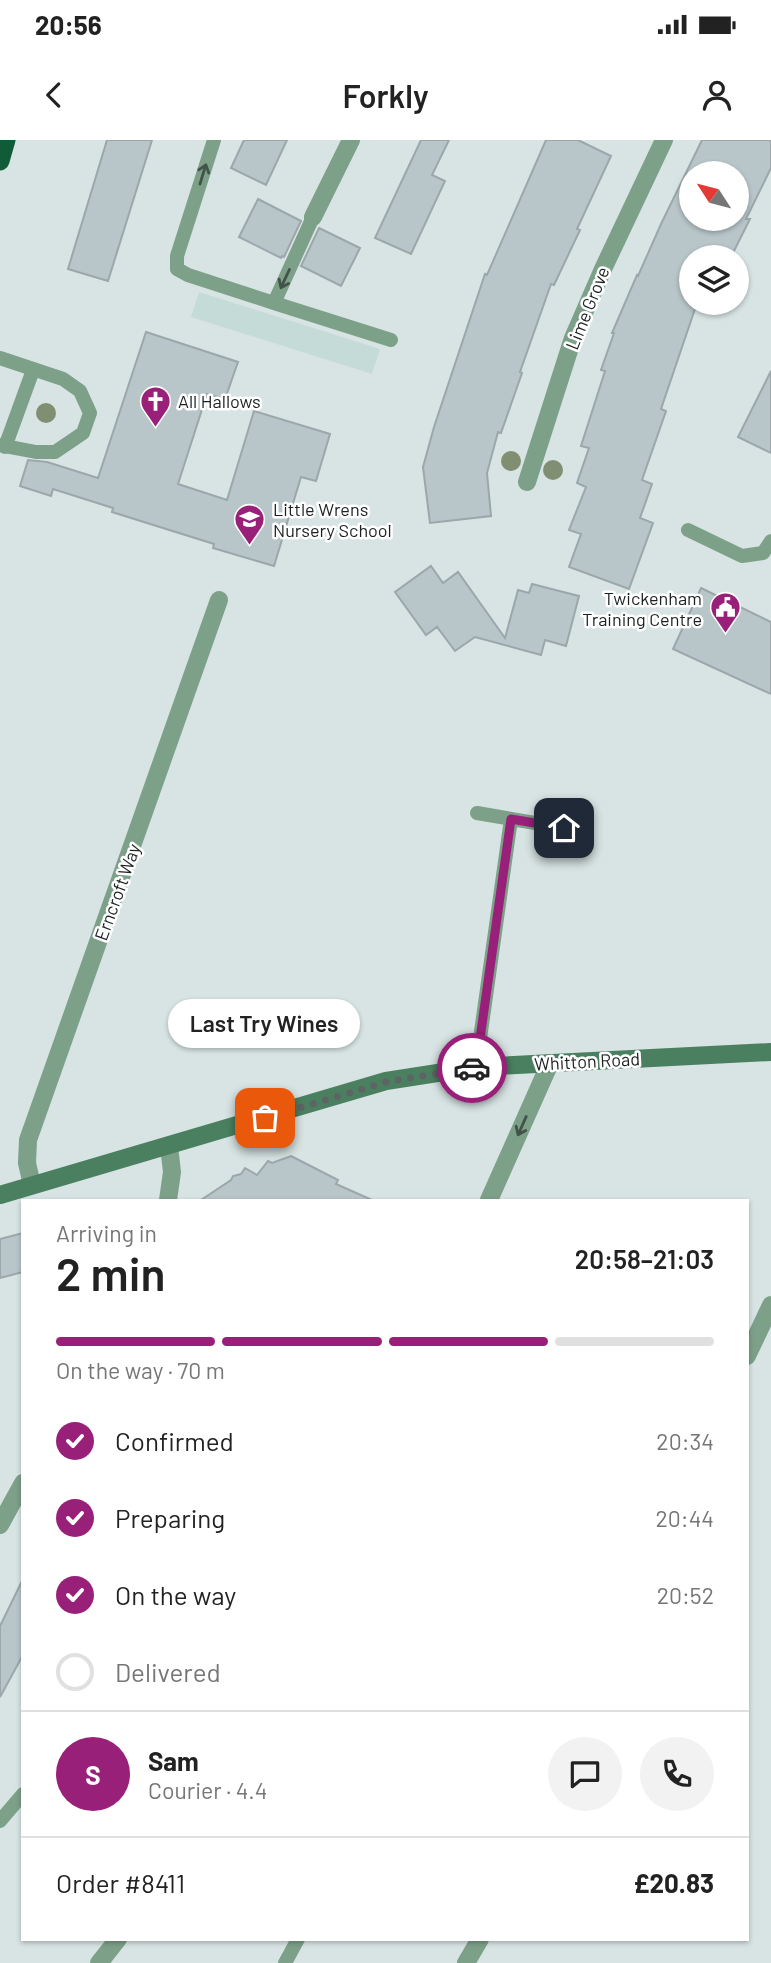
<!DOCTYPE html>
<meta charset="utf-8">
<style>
:root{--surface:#fff;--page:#f2f2f2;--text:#222;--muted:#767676;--line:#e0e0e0;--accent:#992079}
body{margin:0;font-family:Barlow,sans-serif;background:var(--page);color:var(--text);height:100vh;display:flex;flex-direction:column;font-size:26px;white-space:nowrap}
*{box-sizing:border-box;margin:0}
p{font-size:23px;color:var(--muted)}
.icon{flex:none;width:38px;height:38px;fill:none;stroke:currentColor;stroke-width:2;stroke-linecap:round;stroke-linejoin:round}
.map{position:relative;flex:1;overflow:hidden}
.sheet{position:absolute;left:21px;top:1059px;width:728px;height:742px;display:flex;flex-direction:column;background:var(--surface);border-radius:0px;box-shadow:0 2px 5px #0004}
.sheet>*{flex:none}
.needle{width:46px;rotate:306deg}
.tools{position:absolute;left:679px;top:21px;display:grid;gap:14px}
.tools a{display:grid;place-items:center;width:70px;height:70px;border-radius:50%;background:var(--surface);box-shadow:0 2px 5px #0004;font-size:35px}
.pin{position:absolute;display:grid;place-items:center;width:60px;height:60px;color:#fff;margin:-30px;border-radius:14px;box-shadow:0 4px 10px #0006}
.courier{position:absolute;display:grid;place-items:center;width:70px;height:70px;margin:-35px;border:5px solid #992079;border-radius:50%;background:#fff;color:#222;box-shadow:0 2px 9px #0007}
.bubble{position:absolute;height:49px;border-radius:24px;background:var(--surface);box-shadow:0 2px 5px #0004;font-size:23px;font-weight:600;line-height:49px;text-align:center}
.overview em{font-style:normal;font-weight:600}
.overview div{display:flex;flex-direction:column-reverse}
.overview{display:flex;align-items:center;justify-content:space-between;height:119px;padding:0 35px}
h1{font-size:46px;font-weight:600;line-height:52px}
.bar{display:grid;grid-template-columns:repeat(4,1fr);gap:10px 7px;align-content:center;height:84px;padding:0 35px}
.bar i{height:9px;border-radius:5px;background:var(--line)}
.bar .selected{background:var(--accent)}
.bar p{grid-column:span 4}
.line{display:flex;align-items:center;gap:18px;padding:0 35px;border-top:2px solid var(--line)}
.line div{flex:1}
.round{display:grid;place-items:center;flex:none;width:74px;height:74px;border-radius:37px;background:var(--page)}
ol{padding:0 35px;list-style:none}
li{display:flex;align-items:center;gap:21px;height:77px}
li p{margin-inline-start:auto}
li .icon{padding:7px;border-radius:50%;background:var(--accent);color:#fff;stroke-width:4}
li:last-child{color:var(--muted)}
li i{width:38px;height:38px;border:4px solid var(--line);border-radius:50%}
.status{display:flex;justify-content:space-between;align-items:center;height:49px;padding:0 35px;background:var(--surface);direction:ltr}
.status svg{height:19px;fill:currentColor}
header{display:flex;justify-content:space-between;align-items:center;height:91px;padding:0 35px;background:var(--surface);font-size:32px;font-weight:600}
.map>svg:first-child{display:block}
.built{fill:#c5dbd8}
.building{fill:#b8c5c9;stroke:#9ba7ab;stroke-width:2;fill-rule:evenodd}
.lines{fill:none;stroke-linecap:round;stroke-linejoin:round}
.service{stroke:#7da089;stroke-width:14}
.minor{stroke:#7da089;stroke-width:18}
.secondary{stroke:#4a8060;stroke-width:18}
.trunk{stroke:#115c38;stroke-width:19}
.tree{fill:#808f71}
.oneway{stroke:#42534a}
.done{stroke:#5d6564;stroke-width:7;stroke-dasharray:0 12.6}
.route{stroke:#992079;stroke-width:9}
.labels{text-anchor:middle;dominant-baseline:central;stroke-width:5;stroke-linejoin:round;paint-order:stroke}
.street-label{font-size:18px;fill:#1b2020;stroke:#fff}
.poi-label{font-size:18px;fill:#1b2020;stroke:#fff;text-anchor:start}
</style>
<div class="status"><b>20:56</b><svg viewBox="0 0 49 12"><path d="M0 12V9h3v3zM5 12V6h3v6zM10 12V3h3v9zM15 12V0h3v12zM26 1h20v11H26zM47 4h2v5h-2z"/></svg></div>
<header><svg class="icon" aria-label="back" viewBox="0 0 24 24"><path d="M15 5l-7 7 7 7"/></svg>Forkly<svg class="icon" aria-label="person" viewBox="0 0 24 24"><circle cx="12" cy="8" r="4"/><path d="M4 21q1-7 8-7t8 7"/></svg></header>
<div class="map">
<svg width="771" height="1823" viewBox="0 0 771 1823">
<rect width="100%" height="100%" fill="#d7e4e3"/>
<path class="built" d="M199,152l181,57 -8,25 -181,-57z"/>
<path class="building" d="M107,0h45l-44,141 -40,-12z
M244,0h43l-21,45 -35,-17z
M421,0h28l-17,35 13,6 -34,73 -36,-16z
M546,0h32l33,16 -34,73 3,1 -26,55 -3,-1 -31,88 2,1 -21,60 -3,-1 -11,41 4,43 -61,7 -7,-56 11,-40 51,-153 2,1z
M702,0h69v28l-25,51h4l-19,38h-40v46h6l-36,106 5,2 -24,69 10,4 -12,34 13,5 -24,66 -60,-22 12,-33 -12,-4 17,-43 -9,-4 12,-35 -8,-2 24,-75 -4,-1 13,-37h-2l25,-58 1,1 23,-52zM691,33h46v46h-46z
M258,59l43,22 -17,36 -2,-1 -1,2 -42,-21z
M319,88l41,20 -19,38 -40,-20z
M146,192l92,30 -13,37 -18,-5 -29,90 49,16 27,-89 76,23 -14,47 -15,-4 -27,89 -61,-18 1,-4 -102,-32 1,-4 -60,-19 -2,7 -31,-10 8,-26 19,2 51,16z
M771,231v82l-33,-16z
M431,426l12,17 15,-11 47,66 13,-48 11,3 3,-9 47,12 -13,50 -21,-6 -4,15 -66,-18 -20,14 -18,-24 -11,8 -31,-43z
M701,448l70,34v72l-98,-45z
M291,1016l47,24 -2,4 36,16h-171l30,-20 2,-4 8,-2 4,-6 12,7 11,-14 4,2z
M23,1093v39l-23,6v-39z
M23,1439v76l-23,42v-71z"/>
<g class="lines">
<path class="service" d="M214,0l-37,116v13l11,6 86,28 39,-86
M274,163l117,37
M0,218l63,21 17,12 10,22 -7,20 -28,19h-19l-36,-7
M5,307l28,-77
M688,390l54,26 21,-3 8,-12
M477,673l87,15
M476,927l35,-248
M0,1681l23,-27
M285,1823l13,-24"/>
<path class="minor" d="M313,77l38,-77
M527,342l46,-144 30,-69 61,-129
M32,1045l-5,-22 1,-23 191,-540
M168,1060l4,-28 -3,-26
M489,1060l61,-137
M747,1216l24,-51
M0,1385l23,-42
M99,1823l19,-24
M466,1823l14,-24"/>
<path class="secondary" d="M0,1055l386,-114 90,-14 295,-15"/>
<path class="trunk" d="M0,21l6,-21"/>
</g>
<g class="tree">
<circle cx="46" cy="273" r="10"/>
<circle cx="511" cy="321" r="10"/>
<circle cx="553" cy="330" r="10"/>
</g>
<defs><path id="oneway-shaft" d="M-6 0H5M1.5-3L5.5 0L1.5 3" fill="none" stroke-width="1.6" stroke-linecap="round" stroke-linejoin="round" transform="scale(1.75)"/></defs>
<g class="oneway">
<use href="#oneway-shaft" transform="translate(203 34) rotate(-73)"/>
<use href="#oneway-shaft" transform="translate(285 139) rotate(115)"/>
<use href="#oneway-shaft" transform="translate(522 986) rotate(114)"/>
</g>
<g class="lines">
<path class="done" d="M265,978l121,-36 86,-14"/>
<path class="route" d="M472,928l4,-1 35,-248 53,9"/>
</g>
<defs>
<symbol id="church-pin" viewBox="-11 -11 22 30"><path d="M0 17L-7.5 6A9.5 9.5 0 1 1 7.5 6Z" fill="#992079" stroke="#fff"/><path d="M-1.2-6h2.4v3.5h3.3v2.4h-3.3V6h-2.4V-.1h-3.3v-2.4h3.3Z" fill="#fff"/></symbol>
<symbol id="school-pin" viewBox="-11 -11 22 30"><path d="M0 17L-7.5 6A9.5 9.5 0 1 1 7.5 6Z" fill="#992079" stroke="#fff"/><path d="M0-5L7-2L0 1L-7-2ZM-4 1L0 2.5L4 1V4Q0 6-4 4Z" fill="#fff"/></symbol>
<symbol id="civic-pin" viewBox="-11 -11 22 30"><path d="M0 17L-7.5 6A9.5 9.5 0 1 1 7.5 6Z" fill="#992079" stroke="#fff"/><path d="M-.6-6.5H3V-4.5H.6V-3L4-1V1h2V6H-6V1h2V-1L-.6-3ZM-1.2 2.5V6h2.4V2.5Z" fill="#fff"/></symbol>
</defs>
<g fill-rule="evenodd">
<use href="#church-pin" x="138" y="244" width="35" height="47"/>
<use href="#school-pin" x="232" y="362" width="35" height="47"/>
<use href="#civic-pin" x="708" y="450" width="35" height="47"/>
</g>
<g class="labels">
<g class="street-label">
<text transform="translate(587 168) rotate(-68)">Lime Grove</text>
<text transform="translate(117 752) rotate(-70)">Erncroft Way</text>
<text transform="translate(587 921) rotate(-3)">Whitton Road</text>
</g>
<g class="poi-label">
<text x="178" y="261">All Hallows</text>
<text x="273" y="369">Little Wrens<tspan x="273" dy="21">Nursery School</tspan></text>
<text x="702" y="458" text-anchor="end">Twickenham<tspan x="702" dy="21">Training Centre</tspan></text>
</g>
</g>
</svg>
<div class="tools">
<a><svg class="needle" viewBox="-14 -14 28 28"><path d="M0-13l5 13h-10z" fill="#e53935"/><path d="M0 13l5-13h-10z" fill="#767676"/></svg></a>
<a><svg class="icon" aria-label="layers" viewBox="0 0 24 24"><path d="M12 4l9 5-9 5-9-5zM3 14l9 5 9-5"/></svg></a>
</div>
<div class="pin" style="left:265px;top:978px;background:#ea580c"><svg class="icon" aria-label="bag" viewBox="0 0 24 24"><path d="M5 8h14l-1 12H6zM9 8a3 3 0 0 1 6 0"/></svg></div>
<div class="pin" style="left:564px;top:688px;background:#1f2937"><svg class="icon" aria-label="home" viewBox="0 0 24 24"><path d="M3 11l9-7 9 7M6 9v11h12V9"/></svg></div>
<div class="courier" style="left:472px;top:928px"><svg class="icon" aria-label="car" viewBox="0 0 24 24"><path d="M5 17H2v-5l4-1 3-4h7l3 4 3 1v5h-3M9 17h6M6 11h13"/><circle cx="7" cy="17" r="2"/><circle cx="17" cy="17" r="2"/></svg></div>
<div class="bubble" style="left:168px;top:859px;width:192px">Last Try Wines</div>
<section class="sheet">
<div class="overview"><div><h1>2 min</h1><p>Arriving in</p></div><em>20:58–21:03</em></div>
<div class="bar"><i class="selected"></i><i class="selected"></i><i class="selected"></i><i></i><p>On the way · 70 m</p></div>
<ol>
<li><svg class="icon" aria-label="check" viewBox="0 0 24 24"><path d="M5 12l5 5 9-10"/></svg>Confirmed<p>20:34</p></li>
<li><svg class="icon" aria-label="check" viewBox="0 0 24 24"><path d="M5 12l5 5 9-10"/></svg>Preparing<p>20:44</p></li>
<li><svg class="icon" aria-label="check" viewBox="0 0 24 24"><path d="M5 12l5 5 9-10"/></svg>On the way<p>20:52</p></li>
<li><i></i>Delivered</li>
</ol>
<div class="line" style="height:126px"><b class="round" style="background:var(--accent);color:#fff">S</b><div><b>Sam</b><p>Courier · 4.4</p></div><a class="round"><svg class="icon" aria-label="chat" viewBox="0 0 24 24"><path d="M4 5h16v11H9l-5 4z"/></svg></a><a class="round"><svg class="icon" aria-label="phone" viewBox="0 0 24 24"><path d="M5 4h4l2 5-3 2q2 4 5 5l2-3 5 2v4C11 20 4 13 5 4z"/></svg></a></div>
<div class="line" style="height:91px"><div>Order #8411</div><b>£20.83</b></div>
</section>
</div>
